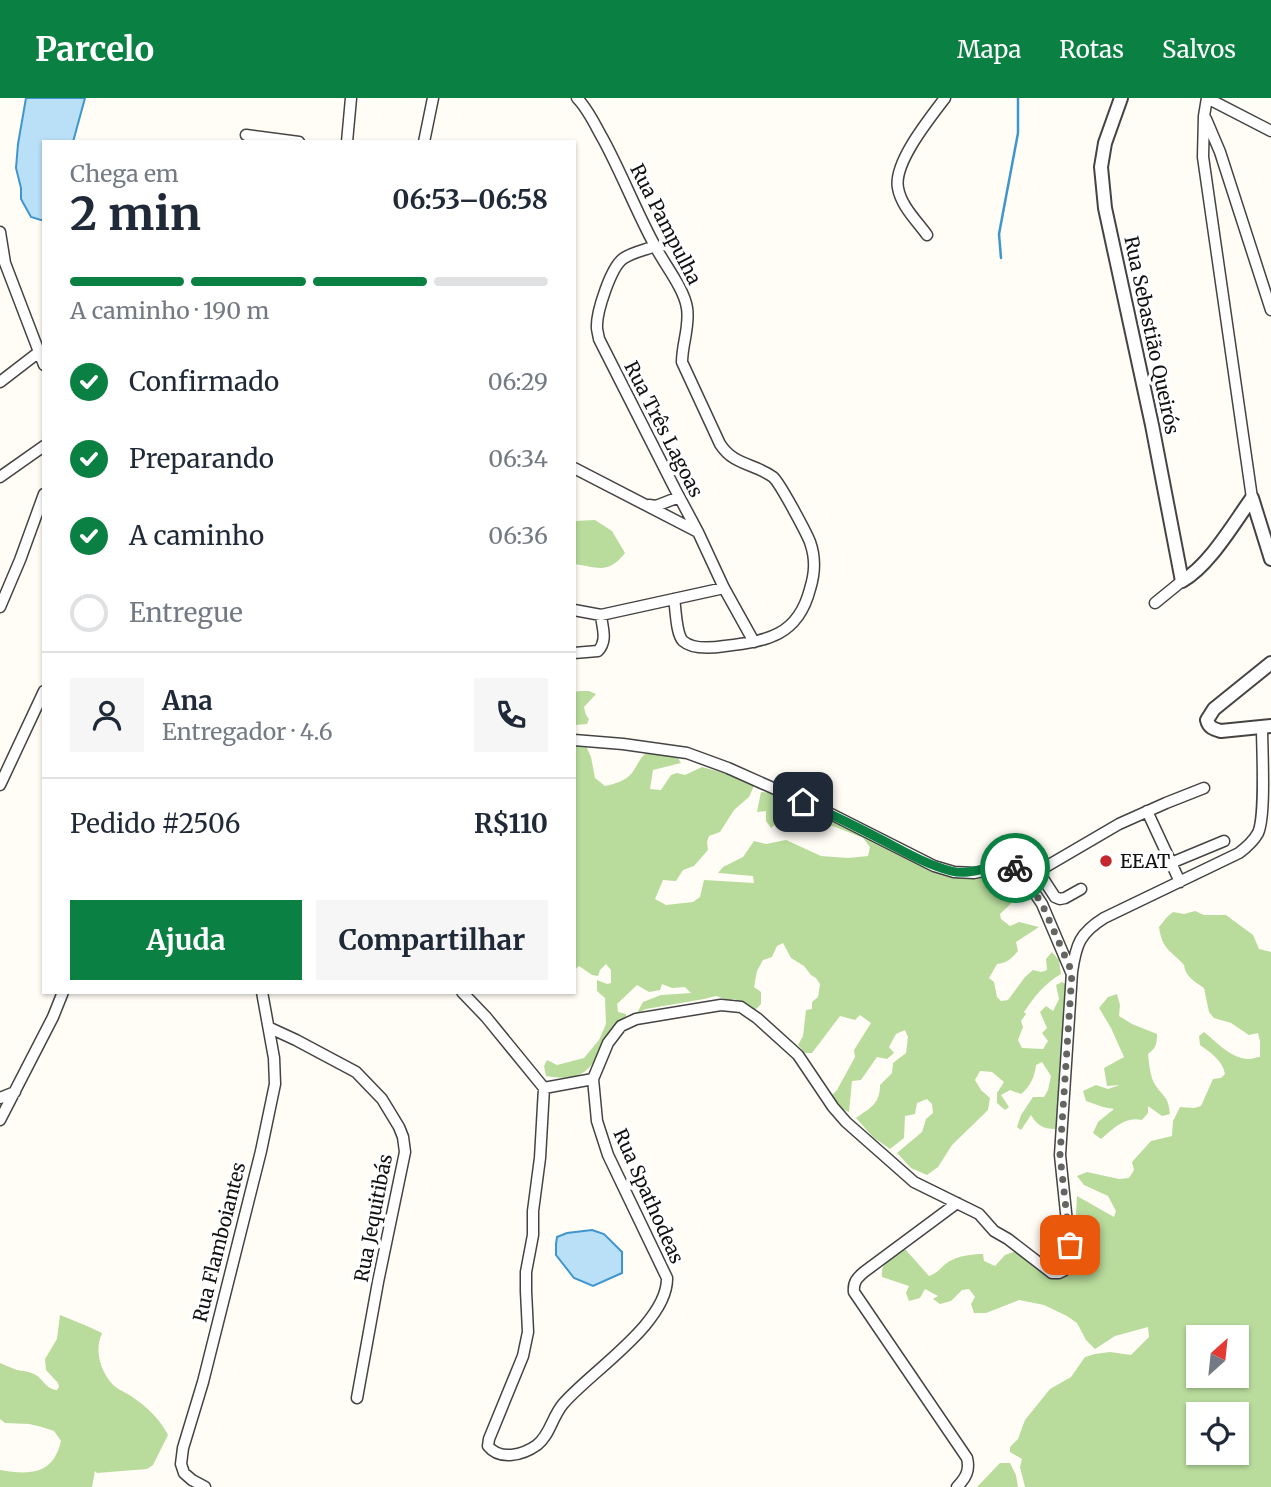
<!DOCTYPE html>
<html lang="pt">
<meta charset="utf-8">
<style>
:root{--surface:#fff;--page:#f6f6f7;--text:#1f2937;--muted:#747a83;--line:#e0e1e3;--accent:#0b8043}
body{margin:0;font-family:Merriweather,serif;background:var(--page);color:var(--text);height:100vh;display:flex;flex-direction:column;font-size:26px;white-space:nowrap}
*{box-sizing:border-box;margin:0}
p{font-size:23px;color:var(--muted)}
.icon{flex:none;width:38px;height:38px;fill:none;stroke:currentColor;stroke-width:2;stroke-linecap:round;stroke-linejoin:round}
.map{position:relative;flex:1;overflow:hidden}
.details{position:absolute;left:42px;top:42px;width:534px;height:854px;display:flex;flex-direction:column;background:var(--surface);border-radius:0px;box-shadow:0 2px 5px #0004}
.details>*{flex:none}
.needle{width:46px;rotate:27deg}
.fabs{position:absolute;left:1186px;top:1227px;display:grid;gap:14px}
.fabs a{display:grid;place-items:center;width:63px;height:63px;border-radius:0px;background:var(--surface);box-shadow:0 2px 5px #0004;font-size:35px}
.pin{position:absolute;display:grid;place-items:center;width:60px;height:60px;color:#fff;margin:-30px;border-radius:14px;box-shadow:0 4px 10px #0006}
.courier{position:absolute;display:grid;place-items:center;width:70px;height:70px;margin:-35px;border:5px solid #0b8043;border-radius:50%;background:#fff;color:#222;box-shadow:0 2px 9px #0007}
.head em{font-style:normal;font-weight:700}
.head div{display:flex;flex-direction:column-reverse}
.head{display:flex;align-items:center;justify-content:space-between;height:119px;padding:0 28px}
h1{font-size:46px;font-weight:700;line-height:52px}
.bar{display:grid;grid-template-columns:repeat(4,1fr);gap:10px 7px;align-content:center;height:84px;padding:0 28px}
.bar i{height:9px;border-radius:5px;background:var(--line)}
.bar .active{background:var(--accent)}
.bar p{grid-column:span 4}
.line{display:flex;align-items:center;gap:18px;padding:0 28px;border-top:2px solid var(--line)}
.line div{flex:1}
.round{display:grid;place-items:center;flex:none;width:74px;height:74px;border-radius:0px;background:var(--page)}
ol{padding:0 28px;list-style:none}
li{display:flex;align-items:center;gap:21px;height:77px}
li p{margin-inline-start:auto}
li .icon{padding:7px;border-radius:50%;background:var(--accent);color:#fff;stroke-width:4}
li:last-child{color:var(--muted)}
li i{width:38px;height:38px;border:4px solid var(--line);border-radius:50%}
.primary-button{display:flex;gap:14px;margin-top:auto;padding:14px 28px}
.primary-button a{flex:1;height:80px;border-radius:0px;background:var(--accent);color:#fff;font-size:28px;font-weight:700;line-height:80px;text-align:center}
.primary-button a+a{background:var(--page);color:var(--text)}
header{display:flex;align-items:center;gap:42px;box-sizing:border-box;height:98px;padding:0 35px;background:var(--accent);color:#fff}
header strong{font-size:33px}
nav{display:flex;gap:38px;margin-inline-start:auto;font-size:24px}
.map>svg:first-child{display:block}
.forest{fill:#b9dc9c;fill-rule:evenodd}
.water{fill:#b9e0f7;stroke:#3f96cf;stroke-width:2}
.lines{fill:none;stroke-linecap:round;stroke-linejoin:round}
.stream{stroke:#3f96cf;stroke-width:2.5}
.minor-casing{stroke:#444;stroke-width:13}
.tertiary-casing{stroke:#444;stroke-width:16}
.minor{stroke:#fff;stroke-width:10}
.tertiary{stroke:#fff;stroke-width:12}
.done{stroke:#646461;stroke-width:7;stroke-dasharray:0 12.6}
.route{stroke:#0b8043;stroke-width:9}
.poi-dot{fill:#c4262e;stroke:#fff;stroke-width:2.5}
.labels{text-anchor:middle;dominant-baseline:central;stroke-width:7;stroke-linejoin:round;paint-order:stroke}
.street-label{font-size:19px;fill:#111;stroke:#fff}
.poi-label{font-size:19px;fill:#111;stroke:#fff;text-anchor:start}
</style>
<header>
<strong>Parcelo</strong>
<nav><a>Mapa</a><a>Rotas</a><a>Salvos</a></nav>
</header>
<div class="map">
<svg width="1271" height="1389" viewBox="0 0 1271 1389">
<rect width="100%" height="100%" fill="#fffdf5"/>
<path class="forest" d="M595,422l17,11 13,22c-17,22 -28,14 -51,11v-43z
M580,593h9l7,3 -12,13 2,8 3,4 -2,5 -13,1v-33z
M574,648h12l5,11 4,21 10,8c10,-2 20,-5 27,-13 5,-7 7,-14 14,-20l32,5 3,5 -28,7 -3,19 11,1 10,-15 6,-2 8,2 17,-8 25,7 27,12 -5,11 -15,13 -14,22 -11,4 -2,6 1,8 -14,16 -11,4 -7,11 -13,-1 -8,19 11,6 27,-3 7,-5 4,-17 50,3 -1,-7 -35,-3 5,-6 20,-10 11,-16 12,3 20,-4 35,16 27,2 20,-2 2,-9 -7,-9 -30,-12 -18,3 -38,-6 -6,5 -5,-7v-10l-9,1 4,-20 12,1 171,81 67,-3 14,12 1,6 -26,25 1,5 9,7 9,-4 20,5 -23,15 2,9c-7,8 -11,12 -21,13l-8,14 5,4 3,15 4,4 7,-1 17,-23 8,-7 8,2 6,-2 -1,-11 6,-7 7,8 2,14c-17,10 -26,22 -37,38l2,2 -5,7 2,6 -5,13 4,8 21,1 5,-8 -6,-8 5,-5 -7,-16 6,-6 7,5 6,-12 -3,-14 6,-3 5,3 -6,93 -3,4v38l-3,9c-12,0 -18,-4 -24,-14l-10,15 -4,-3 4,-12 12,-18h11l4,-7 3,-14 -9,-14 -6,3c-1,11 -6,22 -15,29l-11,-4 -9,5 8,12 -4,3 -8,-7v-10l7,-11 -12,-10 -12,-1 -5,9 6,10 9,8 -2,12 -36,35 -14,22 -11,8 -16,-7 -14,-15 25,-21 4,-13 7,-6 -1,-9 -5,-5 -10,4 -2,11 -10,2 -1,22 -14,11 -17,-12 -17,-19c14,-10 24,-14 24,-33l12,-12 1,-10 13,-10 2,-16 -3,-7 -9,4 -7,13 5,6 -7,6 -10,-2 -16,23 -9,1 -3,31 -9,-4 -8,-13 5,-5 18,-33 -1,-7 17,-27 -11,-8 -5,5 -15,-4 -28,37h-7l-7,-8 5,-9 3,-26 6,-1v-7l6,-5 2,-13 -4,-6 -5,-3 -7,-9 -13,-8 -8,-15 -6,3 -5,11 -9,3 -6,11 -3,16 7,5v12l-6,6 -20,-11 -7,1 -12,-4 -12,3 -58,10 -9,4 6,-11 18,-7 30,-2 -6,-6 -13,1 -10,-4 -2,6 -11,2 -12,-7 -20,19 1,8 8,2v3c-9,5 -12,11 -17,20 -18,31 -23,46 -63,39l-2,-10 3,-6 10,5 27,-7 15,-18 7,-16 -1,-26 -8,-7v-11l10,4 4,-1v-13l-5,-6 -6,6 -2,6 -6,-1 -13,-9 -5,4z
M1195,813l9,4h22l27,20 6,14 12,3v535h-246l-5,-20 2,-8 -12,-7v-5l8,-8 7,-19 25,-31 21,-12 14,-20 10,-3 15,-2 21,3 18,-18 -1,-10 -33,9 -20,13 -9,-9 -9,-17 -10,-7 -23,-11 -25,-5 -33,13h-12l-3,-9 4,-7 -6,-8 -7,1 -11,11 -11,3 -7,-5 5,-3 -13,-7 -5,9 -11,3 -3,-8 3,-7 -27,-9c-2,-15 10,-23 23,-28l24,27c9,-3 12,-9 19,-14 9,-6 25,-8 35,-8l1,7 11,5 10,-11 11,-4 36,26h10l16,-26 -3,-17 2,-38 37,21 2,-6 -8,-15 -24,-11 -7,-9 10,-4 32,7 10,-1 5,-8 -2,-8 19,-21 21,-5 1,-15 7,-14 14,1 7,-2 12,-27 8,-1 4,-4c-2,-13 -15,-22 -25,-29l-1,-9 5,-4c13,10 27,27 45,27 4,0 7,-2 11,-2v-16l-2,-8 -9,2 -18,-12 -17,-5 -5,-6 -5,-24c-9,-6 -19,-12 -20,-23 -13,-15 -22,-15 -25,-38l8,-10 6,-5 11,2zM1199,1239h38v39h-38zM1199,1316h38v38h-38z
M1117,896l3,11 -1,11 13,8 25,10c0,10 -1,14 -9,20 1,9 2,21 6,29 9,15 14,11 16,31l-8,2 -14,-10v7l-6,7c-17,-4 -29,9 -41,19l-8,-6 5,-11 16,-13 -11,-2 -17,-6 -3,-10 13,-6 12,4 12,-4 -13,1 -3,-18 20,-11 -13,-29 -12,-20 9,-11z
M60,1217l27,11 15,7c-7,16 -3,33 7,47 5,8 14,11 22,16 15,10 29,23 37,39l-15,30 -6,4 -50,4 -2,-2 -3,16h-92v-17c30,5 53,5 61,-29l-7,-10 -12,-4 -13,-3 -24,-1 -5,-4v-56c5,2 11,5 17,7 5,1 11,1 17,4 10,5 11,15 23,16l2,-3 -1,-4 -12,-13 -1,-11 12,-20z
M1000,1365h10l6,12 2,12h-41z"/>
<path class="water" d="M26,0h59l-12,44h-29v79l-13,-4 -10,-18v-11l-5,-20 2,-24z
M592,1132l12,4 18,18v21l-29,13 -19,-8 -18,-23v-11l1,-7 10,-4z"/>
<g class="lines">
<path class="stream" d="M1001,160l-2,-24 19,-101v-35"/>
<defs>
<path id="minor" d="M577,0c11,11 18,27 26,41 19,35 33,72 52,107 9,18 29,42 32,62 3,18 -5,36 -5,54l38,82c14,22 34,19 53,33 7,6 33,55 37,65 6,17 5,31 0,47 -12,47 -43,52 -85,57 -13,2 -32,4 -42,-5 -7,-7 -7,-31 -9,-42
M1207,0l-3,18 -1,41 49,341
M1207,0l64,33
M1206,21l14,33 51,158
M246,37l53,7
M347,44l4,-44
M424,44l9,-44
M0,134l5,31 39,102
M927,137c-10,-14 -26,-29 -29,-47 -5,-25 32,-70 47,-90
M655,148c-10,4 -22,6 -31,12 -13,8 -28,55 -27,70 0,2 2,10 2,11l76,150 23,43 26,56 30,54
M0,284l39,-30
M574,370l124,64
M0,379l44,-31
M649,407l7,1 23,-9
M1155,505l27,-22
M0,509l20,-47 24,-66
M574,512l27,5 123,-27
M574,555l24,-2c10,-11 4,-23 3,-36
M574,642l49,4 64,9 41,15 101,45 105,53 20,6 20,1 34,-7 8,3 8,8 18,27 29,68
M0,687l44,-94
M1147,713l33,71
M1171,765l53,-22
M1081,791l-16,9 -5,1 -5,-2 -13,-20v-8l77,-45 47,-21 38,-15
M462,894l24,25 58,71 49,-9
M270,930l26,12 60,32 26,27 17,28 4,10 2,15 -27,130 -21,116
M544,990l-4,70 -7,53v24l-7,37v19l2,41 -5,24 -34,83 -1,7c12,15 35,9 49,-1 13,-10 15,-28 26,-41 27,-32 105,-81 104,-126l-59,-123 -11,-34 -4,-42 15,-36 13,-17 15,-7 85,-14 20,2 16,11 41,37 35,52 13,15 68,60 65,32 15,17 14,8 44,34h7l6,-3 4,-7 1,-12 -10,-96 12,-183c4,-28 8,-39 32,-54l135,-65c8,-6 14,-11 19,-20 8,-18 4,-83 4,-106
M0,1000l15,-6
M0,1022l53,-103 10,-25
M205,1389l-13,-7 -8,-7 -3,-9 2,-16 20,-66 58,-231 14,-67 -1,-26 -12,-66
M957,1389c9,-9 13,-17 10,-29l-113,-166c-1,-10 3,-14 10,-20l93,-69"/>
<path id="tertiary" d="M1121,0l-16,45 -4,24 4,41 47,217 30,156c27,-15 52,-58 70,-83
M1252,400l19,61
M1271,565l-57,46 -7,11c2,8 7,9 14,11l50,-5"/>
</defs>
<use href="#minor" class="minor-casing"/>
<use href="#tertiary" class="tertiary-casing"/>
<use href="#minor" class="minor"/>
<use href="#tertiary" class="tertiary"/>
</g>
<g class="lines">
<path class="done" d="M1015,770l9,9 18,27 30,68 -12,183 10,90"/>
<path class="route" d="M803,704c29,12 56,26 83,40 21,11 42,23 65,29 23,6 44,-10 64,-3"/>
</g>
<circle class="poi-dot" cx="1106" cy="763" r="7"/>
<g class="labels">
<g class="street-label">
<text transform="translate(666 126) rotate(63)">Rua Pampulha</text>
<text transform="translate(1152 237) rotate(78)">Rua Sebastião Queirós</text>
<text transform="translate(664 331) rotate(63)">Rua Três Lagoas</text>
<text transform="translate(649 1098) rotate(66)">Rua Spathodeas</text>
<text transform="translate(373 1120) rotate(-79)">Rua Jequitibás</text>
<text transform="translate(219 1144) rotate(-76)">Rua Flamboiantes</text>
</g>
<g class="poi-label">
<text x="1120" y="763">EEAT</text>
</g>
</g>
</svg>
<div class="fabs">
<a><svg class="needle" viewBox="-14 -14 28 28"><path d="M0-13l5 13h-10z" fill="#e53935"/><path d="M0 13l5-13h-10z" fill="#747a83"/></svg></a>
<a><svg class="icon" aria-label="locate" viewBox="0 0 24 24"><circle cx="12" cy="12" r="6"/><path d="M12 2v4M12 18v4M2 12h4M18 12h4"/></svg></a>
</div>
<div class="pin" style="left:1070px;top:1147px;background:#ea580c"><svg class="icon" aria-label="bag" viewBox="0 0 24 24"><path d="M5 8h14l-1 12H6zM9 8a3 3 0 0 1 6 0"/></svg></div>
<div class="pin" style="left:803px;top:704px;background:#1f2937"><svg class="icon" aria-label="home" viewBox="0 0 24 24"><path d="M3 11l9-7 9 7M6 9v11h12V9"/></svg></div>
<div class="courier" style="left:1015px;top:770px"><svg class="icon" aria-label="bike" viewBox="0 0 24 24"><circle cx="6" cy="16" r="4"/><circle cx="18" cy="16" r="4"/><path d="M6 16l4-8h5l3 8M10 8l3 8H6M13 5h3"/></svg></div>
<section class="details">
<div class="head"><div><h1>2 min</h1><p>Chega em</p></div><em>06:53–06:58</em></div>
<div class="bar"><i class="active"></i><i class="active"></i><i class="active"></i><i></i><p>A caminho · 190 m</p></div>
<ol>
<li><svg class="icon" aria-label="check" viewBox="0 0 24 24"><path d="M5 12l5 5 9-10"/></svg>Confirmado<p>06:29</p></li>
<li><svg class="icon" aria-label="check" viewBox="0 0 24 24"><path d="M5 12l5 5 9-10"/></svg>Preparando<p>06:34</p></li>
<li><svg class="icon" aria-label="check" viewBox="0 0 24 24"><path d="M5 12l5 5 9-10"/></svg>A caminho<p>06:36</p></li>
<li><i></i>Entregue</li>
</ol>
<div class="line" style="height:126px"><a class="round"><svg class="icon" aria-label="person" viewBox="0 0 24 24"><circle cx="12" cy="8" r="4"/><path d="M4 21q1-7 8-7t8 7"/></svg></a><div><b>Ana</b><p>Entregador · 4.6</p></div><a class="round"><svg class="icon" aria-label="phone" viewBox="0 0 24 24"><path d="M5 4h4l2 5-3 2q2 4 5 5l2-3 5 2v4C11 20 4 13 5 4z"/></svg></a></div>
<div class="line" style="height:91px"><div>Pedido #2506</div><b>R$110</b></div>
<div class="primary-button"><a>Ajuda</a><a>Compartilhar</a></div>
</section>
</div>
